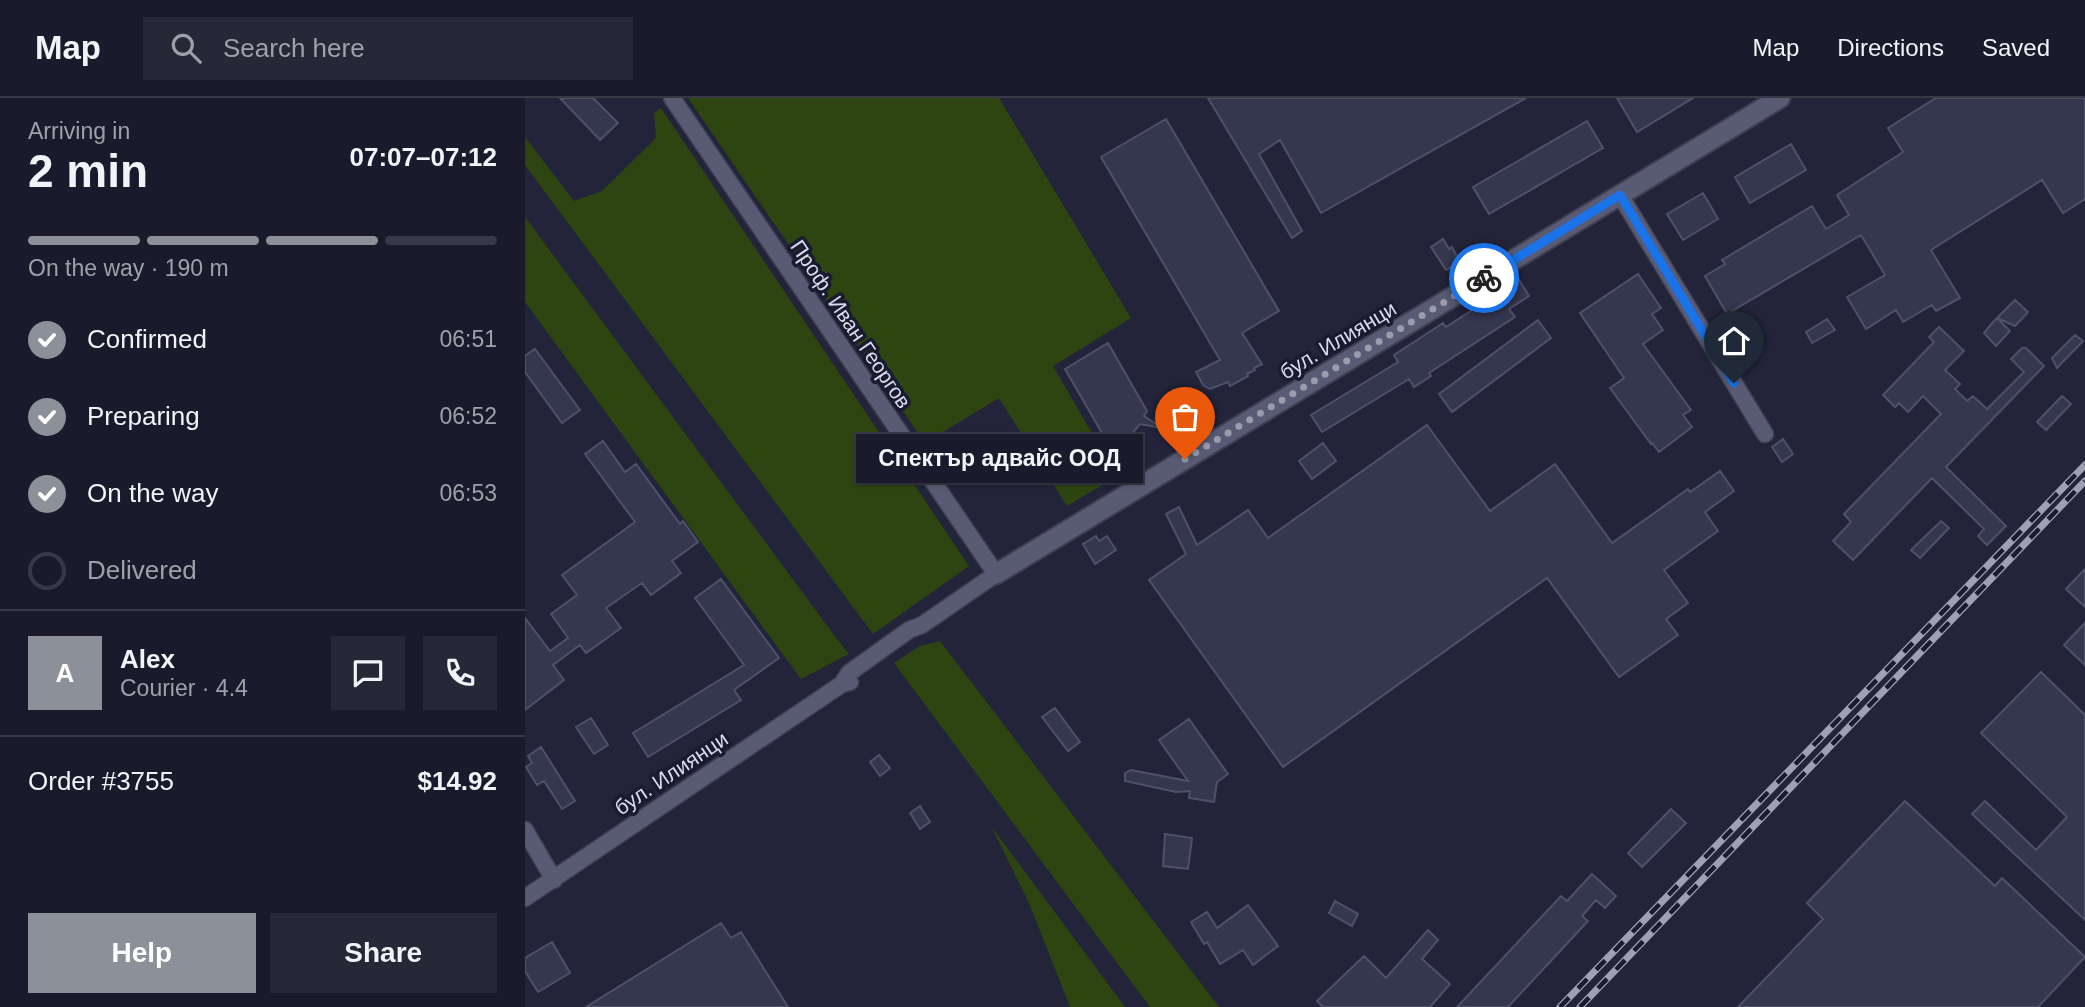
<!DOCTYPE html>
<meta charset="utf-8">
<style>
:root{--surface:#1a1a2c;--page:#272738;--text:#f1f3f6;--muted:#9fa1a9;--line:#383848;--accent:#8c9099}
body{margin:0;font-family:Arial,sans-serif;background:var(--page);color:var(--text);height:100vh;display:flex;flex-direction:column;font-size:26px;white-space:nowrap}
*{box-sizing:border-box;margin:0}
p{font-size:23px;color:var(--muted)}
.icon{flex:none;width:38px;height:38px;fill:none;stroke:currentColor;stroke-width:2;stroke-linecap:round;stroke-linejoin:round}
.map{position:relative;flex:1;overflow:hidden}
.sheet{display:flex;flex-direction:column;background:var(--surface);width:525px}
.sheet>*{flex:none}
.pin{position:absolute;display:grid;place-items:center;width:60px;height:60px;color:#fff;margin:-72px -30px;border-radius:50% 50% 50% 0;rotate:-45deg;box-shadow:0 0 7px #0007}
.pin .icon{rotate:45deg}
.courier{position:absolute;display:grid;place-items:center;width:70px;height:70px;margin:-35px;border:5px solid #1a73e8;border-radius:50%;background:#fff;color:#222;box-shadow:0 2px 9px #0007}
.bubble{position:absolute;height:49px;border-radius:0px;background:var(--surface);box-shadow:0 2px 5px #0004,0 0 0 2px var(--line);font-size:23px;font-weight:800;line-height:49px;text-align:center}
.summary em{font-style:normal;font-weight:800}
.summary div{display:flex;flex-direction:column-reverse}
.summary{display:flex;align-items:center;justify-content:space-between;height:119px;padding:0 28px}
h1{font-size:46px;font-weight:800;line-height:52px}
.bar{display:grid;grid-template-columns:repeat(4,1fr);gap:10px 7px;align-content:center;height:84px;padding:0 28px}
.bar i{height:9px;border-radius:5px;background:var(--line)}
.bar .selected{background:var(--accent)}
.bar p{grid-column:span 4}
.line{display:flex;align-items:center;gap:18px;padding:0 28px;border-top:2px solid var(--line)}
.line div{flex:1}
.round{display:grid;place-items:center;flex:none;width:74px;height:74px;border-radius:0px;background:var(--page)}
ol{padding:0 28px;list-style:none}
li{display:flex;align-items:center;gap:21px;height:77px}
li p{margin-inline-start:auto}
li .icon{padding:7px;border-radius:50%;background:var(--accent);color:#fff;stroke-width:4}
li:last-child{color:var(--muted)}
li i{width:38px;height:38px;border:4px solid var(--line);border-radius:50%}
.action{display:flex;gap:14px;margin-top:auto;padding:14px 28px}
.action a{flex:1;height:80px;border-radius:0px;background:var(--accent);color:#fff;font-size:28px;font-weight:800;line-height:80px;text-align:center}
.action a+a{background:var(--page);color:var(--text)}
header{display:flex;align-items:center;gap:42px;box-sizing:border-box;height:98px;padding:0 35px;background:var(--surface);border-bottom:2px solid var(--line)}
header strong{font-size:33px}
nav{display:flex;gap:38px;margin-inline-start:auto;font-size:24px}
.search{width:490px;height:63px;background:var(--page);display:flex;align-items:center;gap:18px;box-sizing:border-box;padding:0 24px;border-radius:0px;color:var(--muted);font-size:26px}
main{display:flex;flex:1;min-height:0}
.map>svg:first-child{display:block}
.green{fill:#2e4512}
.building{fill:#35374f;stroke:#4f516a;stroke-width:2}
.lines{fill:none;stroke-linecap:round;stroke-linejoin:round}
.minor-casing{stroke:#3e3e51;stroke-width:19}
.tertiary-casing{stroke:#3e3e51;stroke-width:23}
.minor{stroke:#595b75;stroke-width:16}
.tertiary{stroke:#595b75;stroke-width:19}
.rail-casing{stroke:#9fa0b2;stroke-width:7}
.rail{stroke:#1a1a30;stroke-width:4.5;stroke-dasharray:13;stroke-linecap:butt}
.done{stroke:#9a9bad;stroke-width:7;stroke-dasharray:0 12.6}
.route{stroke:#1a73e8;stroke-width:9}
.labels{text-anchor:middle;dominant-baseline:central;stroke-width:7;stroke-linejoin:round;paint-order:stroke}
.street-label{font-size:21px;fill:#dadceb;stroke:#1a1a30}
</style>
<header>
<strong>Map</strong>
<div class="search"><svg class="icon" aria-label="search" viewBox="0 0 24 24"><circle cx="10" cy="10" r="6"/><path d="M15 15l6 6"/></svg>Search here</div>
<nav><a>Map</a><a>Directions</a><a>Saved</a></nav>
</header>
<main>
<section class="sheet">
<div class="summary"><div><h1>2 min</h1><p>Arriving in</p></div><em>07:07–07:12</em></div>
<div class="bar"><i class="selected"></i><i class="selected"></i><i class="selected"></i><i></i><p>On the way · 190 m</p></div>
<ol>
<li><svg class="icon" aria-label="check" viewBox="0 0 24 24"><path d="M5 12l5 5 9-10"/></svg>Confirmed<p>06:51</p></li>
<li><svg class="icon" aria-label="check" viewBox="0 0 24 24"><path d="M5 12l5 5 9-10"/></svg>Preparing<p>06:52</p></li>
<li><svg class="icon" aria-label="check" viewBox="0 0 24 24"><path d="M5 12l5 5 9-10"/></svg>On the way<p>06:53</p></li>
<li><i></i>Delivered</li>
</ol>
<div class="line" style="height:126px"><b class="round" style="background:var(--accent);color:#fff">A</b><div><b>Alex</b><p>Courier · 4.4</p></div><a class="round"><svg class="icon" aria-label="chat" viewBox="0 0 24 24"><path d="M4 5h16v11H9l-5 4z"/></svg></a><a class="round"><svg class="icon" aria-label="phone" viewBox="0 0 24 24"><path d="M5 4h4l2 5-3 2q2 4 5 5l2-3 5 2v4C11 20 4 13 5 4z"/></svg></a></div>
<div class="line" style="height:91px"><div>Order #3755</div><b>$14.92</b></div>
<div class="action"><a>Help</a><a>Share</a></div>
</section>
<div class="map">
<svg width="1560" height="909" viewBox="0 0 1560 909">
<rect width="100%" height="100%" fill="#23233a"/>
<path class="green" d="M163,0h311l132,220 -78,48 64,110 -50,30 -68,-108 -74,45z
M136,10l308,458 -96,68 -348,-469v-28l49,64 28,-10 54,-53 -2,-25z
M0,119l312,422 12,15 -48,25 -276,-377z
M415,543l279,366h-69l-256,-344 26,-17z
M466,728l134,181h-55l-41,-104z"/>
<path class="building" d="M35,0h33l25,25 -18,17z
M683,0h318l-205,115 -41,-73 -21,14 43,77 -10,7z
M1092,0h76l-56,34z
M1411,0h149v101l-22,14 -21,-33 -111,70 29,48 -24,13 -4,-6 -29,17 -7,-12 -30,19 -19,-32 38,-22 -24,-40 -134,79 -22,-38 20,-12 -3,-4 90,-54 14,23 23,-14 -12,-20 66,-43 -15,-24z
M641,21l113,192 -37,22 20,31 -8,4 1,2 -8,4 1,2 -18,10 -2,-4 -18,7 -7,-4 -7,-13 24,-12 -119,-203z
M1062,23l16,27 -114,66 -16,-27z
M1266,46l15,26 -56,33 -15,-26z
M1178,95l15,26 -35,21 -16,-26z
M918,141l6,10 3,-2 8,15 -14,8 -15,-23z
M1113,176l23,34 -9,6 11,16 -20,14 48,66 -8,5 9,12 -33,25 -7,-9 -1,1 -41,-56 14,-10 -44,-65z
M994,182l10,16 -20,13 6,8 -86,56 2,3 -17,11 -5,-8 -87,53 -11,-17 87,-53 -4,-7 49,-32 3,4z
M1490,202l13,12 -13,14 -18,-8 13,13 -14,15 -12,-13 9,-11z
M1302,221l8,11 -23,13 -6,-11z
M1013,222l13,18 -99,74 -13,-18z
M1414,229l25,24 -19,19 15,14 -5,5 12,12 6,-5 14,13 37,-37 -13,-13 11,-11h4l18,18 -98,101 60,59 -19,19 -9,-9 6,-7 -52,-51 -79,82 -20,-19 18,-19 -7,-8 97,-100 -18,-18 -15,16 -9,-9 -4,4 -12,-12 51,-53 -5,-5z
M1550,237l8,6 -26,27 -5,-10z
M583,245l39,68 -3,5 18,12 -22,-4 -19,23 -5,-5 -7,3 -44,-76z
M10,251l45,61 -18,13 -37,-51v-16z
M1537,298l9,8 -25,26 -9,-8z
M902,327l63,86 65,-47 57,79 76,-54 2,3 30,-21 14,20 -29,21 13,19 -54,39 24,33 -22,16 12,16 -59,42 -72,-99 -264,189 -134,-187 37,-26 -20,-40 13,-7 18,38 51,-35 20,28z
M1258,341l10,15 -11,8 -10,-15z
M78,343l22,31 11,-8 44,60 3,-3 15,21 -26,19 9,12 -30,22 -9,-12 -36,25 15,20 -35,25 -6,-8 -27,20 11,15 -39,30v-92l25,33 18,-13 -17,-24 26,-19 -15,-20 73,-53 -50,-68z
M798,345l13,18 -24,18 -13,-18z
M1416,423l8,7 -29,30 -9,-8z
M571,438l3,5 8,-5 9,14 -21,14 -12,-20z
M1560,471v38l-19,-18z
M196,481l58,79 -45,32 7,10 -93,57 -15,-24 111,-68 -49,-67z
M1560,525v42l-21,-20z
M1516,574l44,43v205l-113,-106 13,-13 51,49 31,-33 -86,-84z
M530,610l25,34 -12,9 -26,-34z
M66,620l17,27 -14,9 -18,-27z
M664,621l39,55 -11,8 -3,20 -25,-4 1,-7 -14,1 -51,-11v-8l6,-3 57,11 -29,-41z
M16,649l34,54 -13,8 -18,-28 -7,4 -11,-18 6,-4 -4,-7z
M354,657l11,13 -10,8 -10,-14z
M1380,703l90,85 7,-8 83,79 -47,50h-300l85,-88 -16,-16z
M395,708l10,16 -10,7 -10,-16z
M1146,711l15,14 -44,44 -14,-14z
M640,736l27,4 -4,31 -25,-3z
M1067,776l24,22 -11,12 -9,-8 -14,16 6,5 -80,86h-51l104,-111 6,5z
M810,803l23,13 -6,12 -23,-13z
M723,807l30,41 -25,19 -10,-15 -23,14 -13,-22 -3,2 -13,-22 16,-10 10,16z
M196,825l10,15 10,-6 47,75h-202z
M903,832l10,10 -16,19 28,25 -20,23h-107l-6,-6 47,-45 22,22z
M27,844l18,31 -32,19 -13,-21v-13z"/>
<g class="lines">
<defs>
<path id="minor" d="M147,0l324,476 -74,51 -13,5 -60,43 -7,11
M1095,97l145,239
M0,732l29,50
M0,800l317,-214 8,-2"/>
<path id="tertiary" d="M471,476l784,-476"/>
</defs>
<use href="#minor" class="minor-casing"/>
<use href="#tertiary" class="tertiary-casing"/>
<use href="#minor" class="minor"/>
<use href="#tertiary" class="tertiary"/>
<defs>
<path id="rail" d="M1035,909l525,-542
M1055,909l505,-526"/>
</defs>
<use href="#rail" class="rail-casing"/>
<use href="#rail" class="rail"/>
</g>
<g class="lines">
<path class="done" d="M660,361l299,-181"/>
<path class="route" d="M959,180l136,-83 114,188"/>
</g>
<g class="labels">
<g class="street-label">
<text transform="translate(326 226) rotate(56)">Проф. Иван Георгов</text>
<text transform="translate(813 242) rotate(-31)">бул. Илиянци</text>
<text transform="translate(146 675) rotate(-34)">бул. Илиянци</text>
</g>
</g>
</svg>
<div class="pin" style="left:660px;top:361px;background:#ea580c"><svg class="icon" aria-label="bag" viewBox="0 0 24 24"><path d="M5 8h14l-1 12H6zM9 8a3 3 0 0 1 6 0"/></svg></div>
<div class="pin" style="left:1209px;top:285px;background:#1f2937"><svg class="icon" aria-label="home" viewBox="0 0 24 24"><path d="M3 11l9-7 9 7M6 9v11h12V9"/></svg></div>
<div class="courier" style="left:959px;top:180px"><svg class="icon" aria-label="bike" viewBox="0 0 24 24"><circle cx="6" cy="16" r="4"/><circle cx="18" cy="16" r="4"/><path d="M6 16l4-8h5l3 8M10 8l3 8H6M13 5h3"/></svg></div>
<div class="bubble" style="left:331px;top:336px;width:287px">Спектър адвайс ООД</div>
</div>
</main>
